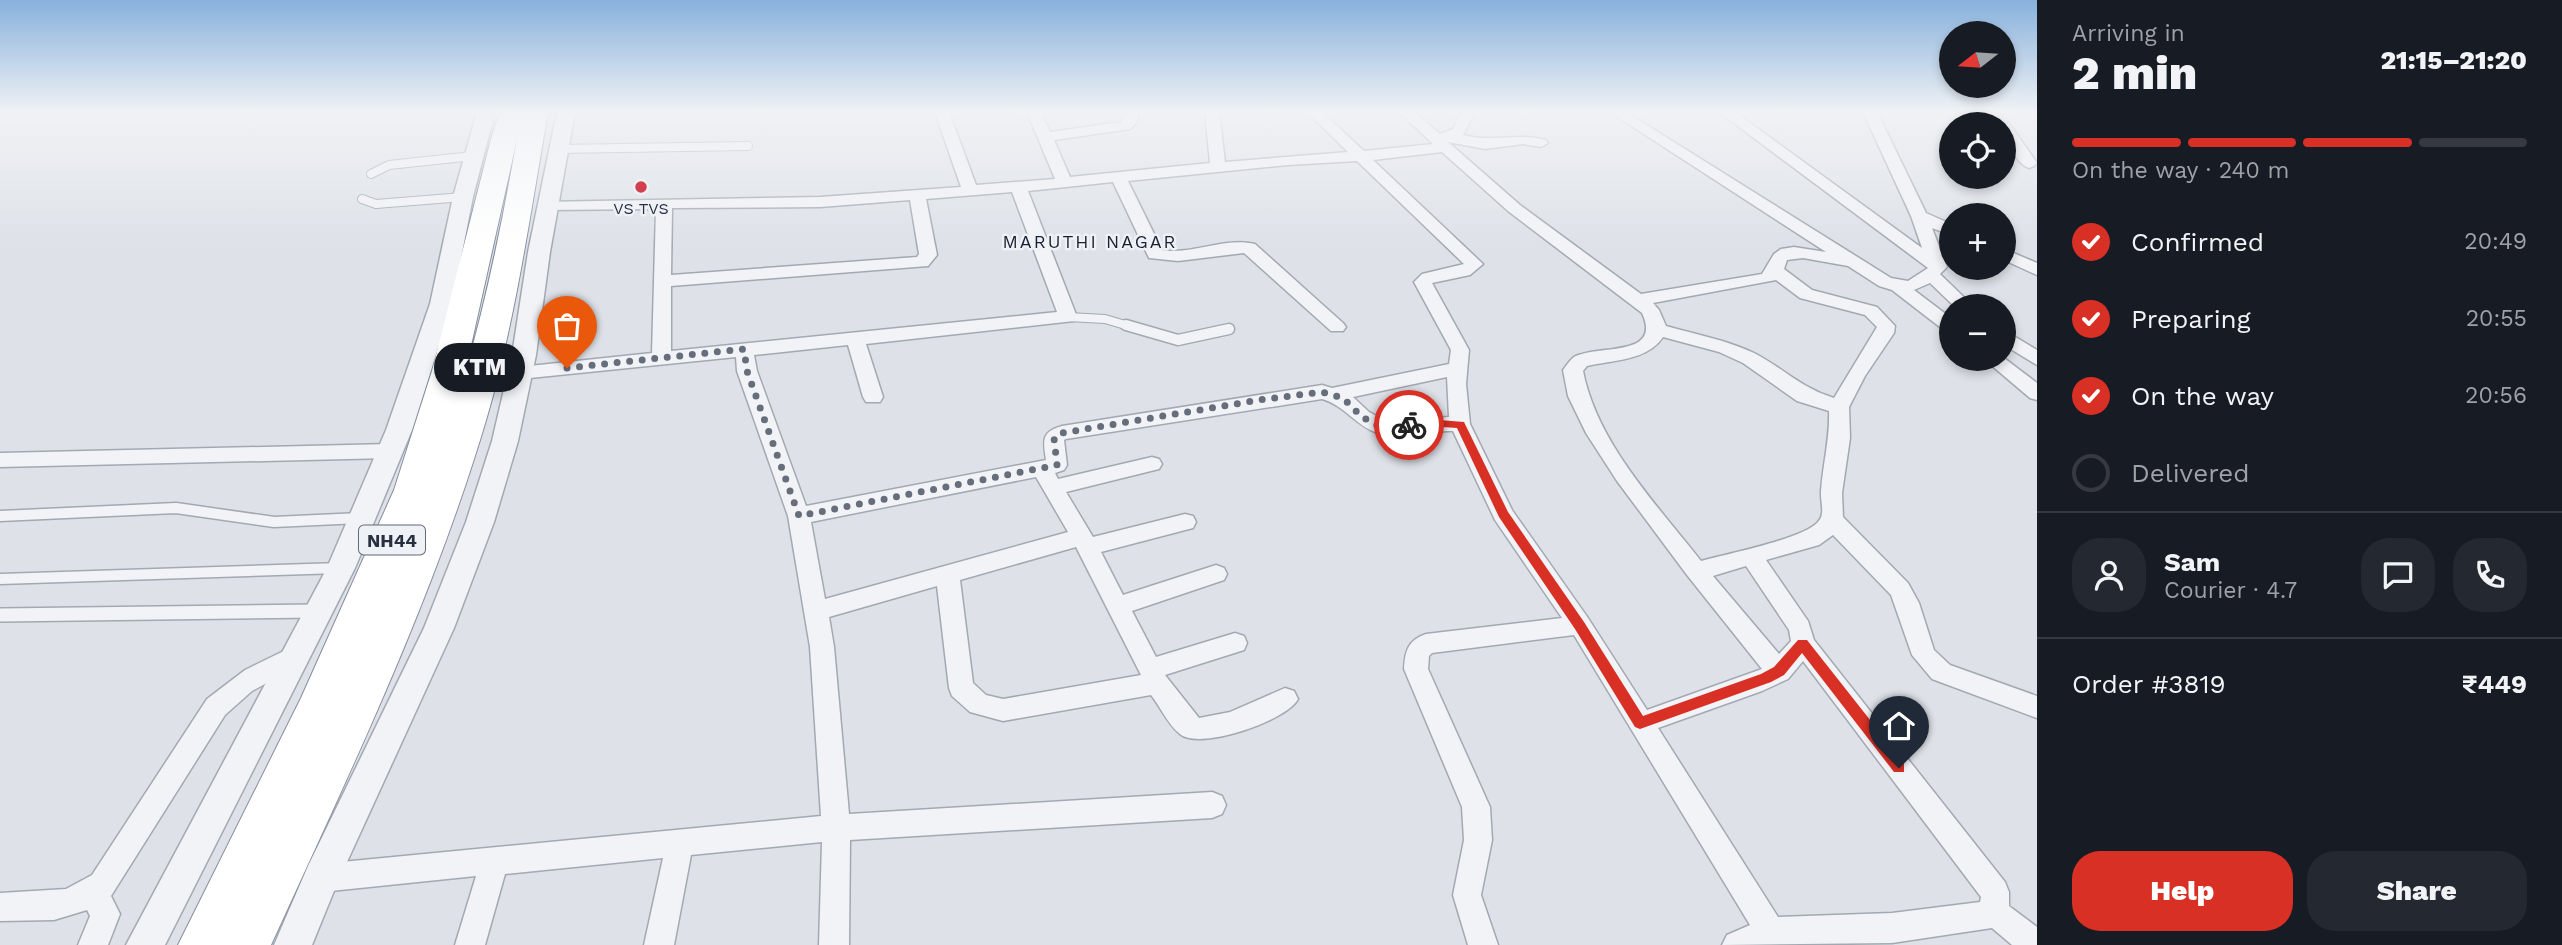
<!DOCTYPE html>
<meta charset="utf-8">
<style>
:root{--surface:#171b24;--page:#242831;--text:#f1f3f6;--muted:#9ea1a6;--line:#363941;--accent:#d93025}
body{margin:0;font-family:"Work Sans",sans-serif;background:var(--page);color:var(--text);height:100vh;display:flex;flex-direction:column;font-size:26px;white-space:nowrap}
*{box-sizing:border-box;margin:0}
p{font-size:23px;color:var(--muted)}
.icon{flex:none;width:38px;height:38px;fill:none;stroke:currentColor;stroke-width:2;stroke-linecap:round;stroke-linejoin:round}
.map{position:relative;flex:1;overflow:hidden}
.panel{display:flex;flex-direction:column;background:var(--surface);width:525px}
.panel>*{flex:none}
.needle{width:46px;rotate:253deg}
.controls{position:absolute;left:1939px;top:21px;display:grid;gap:14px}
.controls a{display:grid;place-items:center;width:77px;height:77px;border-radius:50%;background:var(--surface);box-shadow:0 4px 10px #0003;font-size:35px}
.pin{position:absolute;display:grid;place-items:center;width:60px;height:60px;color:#fff;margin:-72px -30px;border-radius:50% 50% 50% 0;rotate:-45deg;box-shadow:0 0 7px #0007}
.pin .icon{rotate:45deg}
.courier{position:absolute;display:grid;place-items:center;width:70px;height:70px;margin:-35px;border:5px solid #d93025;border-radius:50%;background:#fff;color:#222;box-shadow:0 2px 9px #0007}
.bubble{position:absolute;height:49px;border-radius:24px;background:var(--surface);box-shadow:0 4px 10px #0003;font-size:23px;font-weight:800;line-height:49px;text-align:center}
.head em{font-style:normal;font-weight:800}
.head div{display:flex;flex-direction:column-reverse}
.head{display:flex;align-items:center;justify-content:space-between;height:119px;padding:0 35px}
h1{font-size:46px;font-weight:800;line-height:52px}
.bar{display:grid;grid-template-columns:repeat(4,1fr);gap:10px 7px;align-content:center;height:84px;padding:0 35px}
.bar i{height:9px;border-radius:5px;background:var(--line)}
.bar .current{background:var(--accent)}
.bar p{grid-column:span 4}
.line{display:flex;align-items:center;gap:18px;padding:0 35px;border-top:2px solid var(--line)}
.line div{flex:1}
.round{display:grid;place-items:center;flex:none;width:74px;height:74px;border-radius:28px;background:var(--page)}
ol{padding:0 35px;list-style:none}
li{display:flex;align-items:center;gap:21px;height:77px}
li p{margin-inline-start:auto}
li .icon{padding:7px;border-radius:50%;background:var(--accent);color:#fff;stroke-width:4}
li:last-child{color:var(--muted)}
li i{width:38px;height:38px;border:4px solid var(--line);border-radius:50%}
.cta{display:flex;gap:14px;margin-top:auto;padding:14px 35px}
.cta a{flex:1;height:80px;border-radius:28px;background:var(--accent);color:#fff;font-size:28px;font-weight:800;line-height:80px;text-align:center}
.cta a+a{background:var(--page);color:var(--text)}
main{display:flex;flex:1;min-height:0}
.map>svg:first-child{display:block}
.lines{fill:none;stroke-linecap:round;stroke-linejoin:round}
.service-far2-casing{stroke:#a3a9b2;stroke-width:10}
.service-far1-casing{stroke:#a3a9b2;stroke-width:13}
.service-casing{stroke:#a3a9b2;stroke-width:16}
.minor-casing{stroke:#a3a9b2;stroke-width:3}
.tertiary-casing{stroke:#a3a9b2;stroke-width:3}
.trunk-casing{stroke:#858e9f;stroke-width:2}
.service-far2{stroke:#f1f3f6;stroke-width:8}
.service-far1{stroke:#f1f3f6;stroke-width:10}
.service{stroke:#f1f3f6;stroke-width:13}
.minor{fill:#f1f3f6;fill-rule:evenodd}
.tertiary{fill:#f1f3f6;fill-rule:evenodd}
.trunk{fill:#fff;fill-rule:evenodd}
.route{fill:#d93025}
.done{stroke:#676e7b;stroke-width:7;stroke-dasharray:0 12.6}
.poi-dot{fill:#d23f4d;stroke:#eef1f6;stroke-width:2.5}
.labels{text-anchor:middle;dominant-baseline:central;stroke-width:5;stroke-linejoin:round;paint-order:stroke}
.far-poi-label{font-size:16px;fill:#272f40;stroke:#eef1f6}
.far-neighbourhood-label{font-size:18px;letter-spacing:2px;fill:#192030;stroke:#eef1f6}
.shield{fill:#eef1f6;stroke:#636977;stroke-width:2}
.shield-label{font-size:18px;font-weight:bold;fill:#272f40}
</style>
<main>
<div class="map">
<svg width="2037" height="945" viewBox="0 0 2037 945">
<rect width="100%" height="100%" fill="#dee2e8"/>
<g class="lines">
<defs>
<path id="service-far2" d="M559,149l189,-3
M371,174l18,-9 84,-9
M362,199l14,5 87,-7
M1068,317l37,2 27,8"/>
<path id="service-far1" d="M1126,325l52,15 51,-11
M0,516l176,-8 98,14 86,-4
M0,579l340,-11"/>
<path id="service" d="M0,615l316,-4"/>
<path id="minor" d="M935,112h14l27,73 79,-6 -28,-67h14l9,20 71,-10 4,-10h14l-2,10 -7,7 -76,11 16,37 140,-14 -5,-51h14l6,50 123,-10 -41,-40h15l42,39 69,-7 -34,-32h15l26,22 13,-5 8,-17h14l-12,23c29,8 55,-3 83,5l2,3 -7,4 -18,-3 -38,5 -37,-7 72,63 121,89 121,-20 12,-20 7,-5 13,-2 32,5 -216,-140h16l265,166 17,3 20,-13 -209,-156h16l187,136 -11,-32 -48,-104h14l49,101 25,11v11l-19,-7 15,39 -7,7 33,32h-19l-24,-23 -16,7 37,28v15l-6,-2 -53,-41 -13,-4 -31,-20 -45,-8 -16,2 -3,9 28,21 65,17 18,19 -1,7 -29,43 -16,31 1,31 -8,55 1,24 65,66 11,20 15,47 16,15 87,31v22l-105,-39 -20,-24 -21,-60 -58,-60 -14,10 -53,15 42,61 6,19 191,242 4,10v14l28,21v18h-25l-20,-17 -100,15 -170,2 5,-10 23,-10 -176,-290 -142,18 -3,3 -1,13 62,138 2,33 -11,55 17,50h-30l-15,-50 11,-55 -2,-33 -58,-138c1,-18 4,-29 22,-35l136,-16 -67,-98 -42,-89c-16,-1 -67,6 -76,2 -22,-8 -33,-28 -55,-34l-256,40 -2,1 3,25 -3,5 -9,3 3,6 94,-22 7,2 3,5 -3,5 -93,23 27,45 92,-23 8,2 3,6 -3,6 -92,24 22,43 93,-30 8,3 3,6 -3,6 -92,31 24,46 79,-24 9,3 3,7 -3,7 -79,25 34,43 31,-6 55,-24 9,3 4,8c-10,21 -98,52 -118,35 -12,-9 -20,-28 -29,-39l-148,26 -33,-9 -18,-16 -3,-8 -12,-102 -108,31 5,30 15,167 363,-22 10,4 4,9 -4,9 -10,4 -362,22 -1,105h-30l3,-103 -131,13 -17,90h-30l19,-87 -158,16 -20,71h-30l21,-69 -155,16 -10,-4 -4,-10 4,-10 10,-4 500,-48 -11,-169 -22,-131 -51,-145 -1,-14 -216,22 -7,-2 -3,-4 3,-4 7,-2 132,-14 4,-144 -109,1 -6,-2 -2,-3 2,-3 279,-5 141,-10zM1442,152l66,59 134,102c21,45 -45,31 -68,44 -4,3 -8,9 -11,13l5,26 18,37 31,48 70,94 75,94 -115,41 -59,-92 -76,-108 -42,-86 -4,-40 3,-34 -37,-67 38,-8 13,-11 -110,-104zM1357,161l107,103 -42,10 -8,8 37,68 -2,14 -117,24 -10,-3 -260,41c-21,6 -19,14 -16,34l-240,46 -49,-135 -3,-16 94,-10 15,52 3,5h14l3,-5 -17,-53 208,-23 3,-4 -49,-126 85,-9 36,76 29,3 66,-8 87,78h12l3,-4 -3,-4 -88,-79c-31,-7 -62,11 -93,6l-34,-69 160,-16zM1012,192l45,120 -386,39v-65l257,-20 9,-11 -11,-56zM910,200l9,54 -2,3 -246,18 1,-67 148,-1zM1776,280l24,18 65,17 12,12 -43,71c-33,-10 -51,-30 -80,-45 -28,-13 -59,-19 -88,-27l-7,-16 -6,-7zM1663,337l56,15 24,11 54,38 32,10c1,28 -6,52 -8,80 -1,10 5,23 -3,31 -15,17 -92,32 -117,39 -44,-56 -104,-118 -118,-190l4,-5c26,-6 60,-5 76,-29zM1447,377l2,40 -63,4 -17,-9 -16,-15zM1036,477l32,55 -243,67 -14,-77zM1076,547l65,128 -138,24 -17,-4 -13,-12 -13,-103zM1746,566l43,64 2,11 -12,13 -66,-78zM1803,661l178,236 -1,5 -88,11 -114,4 -120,-189 104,-37 26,-12z
M2004,122l5,1 28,40 -3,3 -5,2c-14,-5 -25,-30 -25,-44h-6z
M2004,249l33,14v12l-33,-15z
M2004,330l33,20v15l-33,-20z
M2004,358l33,25v17l-7,-2 -46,-39z
M390,444l7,2 3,5 -3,5 -7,2 -390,9v-14z
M296,645l9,3 3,7 -3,7 -53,29 -27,24 -114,181 9,18 -12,31h-30l12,-29 -3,-6 -33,10 -54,1v-28l66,-4 26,-14 115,-176 38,-29z"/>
<path id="tertiary" d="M477,112h18l-22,85 -21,107 -40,126 -57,138 -190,377h-39l201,-377 59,-138 44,-126 23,-107z
M557,112h18l-25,140 -14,103 -18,86 -24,81 -40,106 -118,258 -24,59h-38l34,-79 116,-238 42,-106 26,-81 20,-86 16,-103z"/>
<path id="trunk" d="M500,112h48c-18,103 -32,205 -61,305 -54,183 -137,355 -216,528h-93l123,-247 93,-208 38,-119 59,-232zM517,139c-14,79 -30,160 -53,238z"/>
</defs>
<use href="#service-far2" class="service-far2-casing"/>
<use href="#service-far1" class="service-far1-casing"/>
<use href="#service" class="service-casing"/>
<use href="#minor" class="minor-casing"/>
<use href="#tertiary" class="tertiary-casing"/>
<use href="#trunk" class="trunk-casing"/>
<use href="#service-far2" class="service-far2"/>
<use href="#service-far1" class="service-far1"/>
<use href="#service" class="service"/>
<use href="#minor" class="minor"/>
<use href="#tertiary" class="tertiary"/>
<use href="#trunk" class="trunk"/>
</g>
<linearGradient id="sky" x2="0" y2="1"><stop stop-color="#88b1dc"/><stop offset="0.46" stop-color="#f0f2f5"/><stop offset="1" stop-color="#f0f2f5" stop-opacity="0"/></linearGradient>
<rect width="2037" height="244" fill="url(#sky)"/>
<path class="route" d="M1427,419l37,3 44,90 76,110 59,94 118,-42 13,-7 24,-27h9l97,123v9h-10l-92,-119 -18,22 -13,7 -131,47 -5,-2 -60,-98 -76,-112 -42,-89 -30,-2 -18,3 -5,-4 5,-3z"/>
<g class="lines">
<path class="done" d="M567,368l177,-19 3,22 52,145 258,-51 -3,-27 8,-5 197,-33 63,-8 21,6 19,19 20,11 27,-3"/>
</g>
<circle class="poi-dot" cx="641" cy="187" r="7"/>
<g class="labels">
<g class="far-poi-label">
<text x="641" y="208">VS TVS</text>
</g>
<g class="far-neighbourhood-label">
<text x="1090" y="241">MARUTHI NAGAR</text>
</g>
<rect class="shield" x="359" y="525.5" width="66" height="29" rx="5"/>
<g class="shield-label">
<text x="392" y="540">NH44</text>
</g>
</g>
</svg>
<div class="controls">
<a><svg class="needle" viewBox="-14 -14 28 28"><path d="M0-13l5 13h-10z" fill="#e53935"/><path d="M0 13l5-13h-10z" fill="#9ea1a6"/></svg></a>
<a><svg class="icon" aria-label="locate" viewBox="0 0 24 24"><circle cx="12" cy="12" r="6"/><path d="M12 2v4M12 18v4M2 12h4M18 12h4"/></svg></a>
<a>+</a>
<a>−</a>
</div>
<div class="pin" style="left:567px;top:368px;background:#ea580c"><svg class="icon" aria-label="bag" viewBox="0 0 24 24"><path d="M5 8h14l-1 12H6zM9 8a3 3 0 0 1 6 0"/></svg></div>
<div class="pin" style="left:1899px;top:768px;background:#1f2937"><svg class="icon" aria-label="home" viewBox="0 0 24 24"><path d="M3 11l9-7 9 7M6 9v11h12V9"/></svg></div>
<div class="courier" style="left:1409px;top:425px"><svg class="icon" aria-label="bike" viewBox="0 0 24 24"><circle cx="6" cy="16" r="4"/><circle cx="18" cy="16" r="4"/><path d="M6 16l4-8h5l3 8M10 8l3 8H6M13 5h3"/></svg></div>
<div class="bubble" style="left:434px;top:343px;width:91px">KTM</div>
</div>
<section class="panel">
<div class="head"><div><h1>2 min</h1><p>Arriving in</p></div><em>21:15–21:20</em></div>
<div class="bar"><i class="current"></i><i class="current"></i><i class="current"></i><i></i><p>On the way · 240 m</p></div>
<ol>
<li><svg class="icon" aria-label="check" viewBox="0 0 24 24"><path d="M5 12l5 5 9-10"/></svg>Confirmed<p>20:49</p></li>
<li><svg class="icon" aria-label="check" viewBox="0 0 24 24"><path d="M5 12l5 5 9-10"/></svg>Preparing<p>20:55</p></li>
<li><svg class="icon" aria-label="check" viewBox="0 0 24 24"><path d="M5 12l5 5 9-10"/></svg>On the way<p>20:56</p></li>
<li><i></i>Delivered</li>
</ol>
<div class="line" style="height:126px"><a class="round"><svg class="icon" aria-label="person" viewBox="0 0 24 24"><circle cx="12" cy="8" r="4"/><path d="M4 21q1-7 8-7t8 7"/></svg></a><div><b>Sam</b><p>Courier · 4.7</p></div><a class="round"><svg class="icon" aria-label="chat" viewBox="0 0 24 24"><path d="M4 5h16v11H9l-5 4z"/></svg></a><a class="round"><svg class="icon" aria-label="phone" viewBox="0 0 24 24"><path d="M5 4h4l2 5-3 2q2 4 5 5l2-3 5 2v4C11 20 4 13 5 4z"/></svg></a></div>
<div class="line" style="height:91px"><div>Order #3819</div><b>₹449</b></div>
<div class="cta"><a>Help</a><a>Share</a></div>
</section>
</main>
